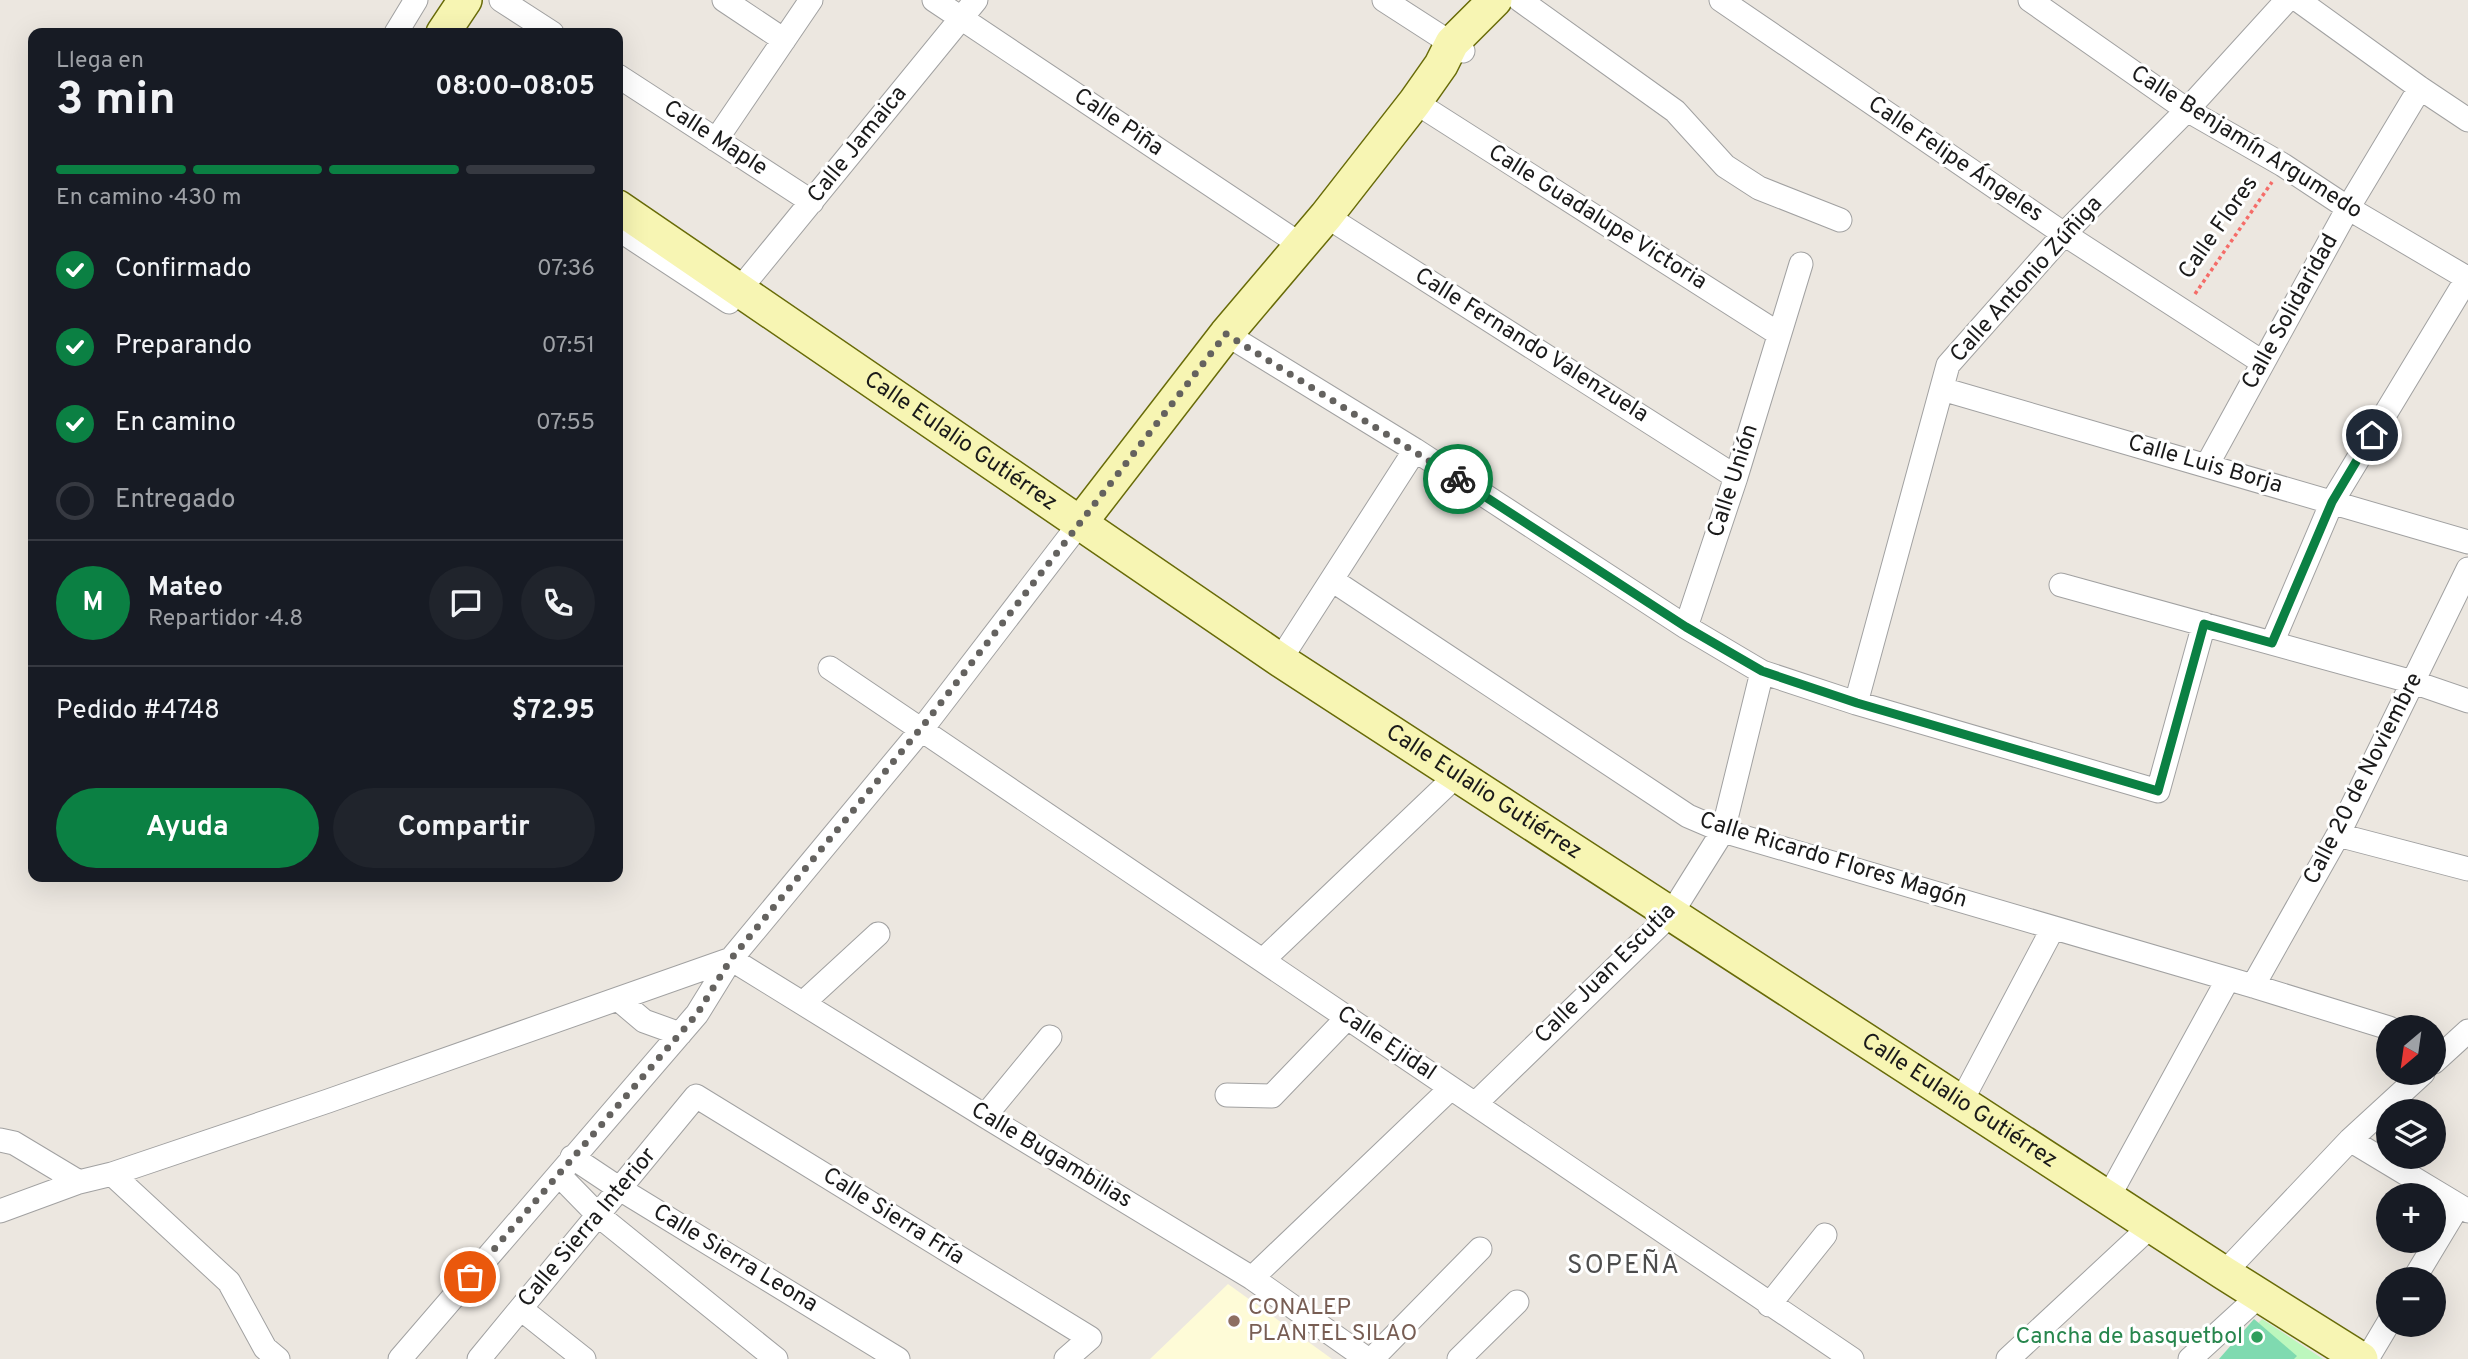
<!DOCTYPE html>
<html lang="es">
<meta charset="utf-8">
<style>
:root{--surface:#171b24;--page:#20242c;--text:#f1f3f6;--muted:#9ea1a6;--line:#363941;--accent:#0b8043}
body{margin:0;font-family:Overpass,sans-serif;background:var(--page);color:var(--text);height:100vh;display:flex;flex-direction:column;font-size:26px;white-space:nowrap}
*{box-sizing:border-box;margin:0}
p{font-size:23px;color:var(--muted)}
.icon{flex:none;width:38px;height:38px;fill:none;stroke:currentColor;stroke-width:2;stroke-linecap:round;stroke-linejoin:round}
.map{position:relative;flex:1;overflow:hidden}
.drawer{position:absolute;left:28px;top:28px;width:595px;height:854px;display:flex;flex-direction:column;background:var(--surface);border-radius:14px;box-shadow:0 7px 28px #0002}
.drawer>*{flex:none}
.needle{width:46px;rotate:209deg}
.buttons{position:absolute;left:2376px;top:1015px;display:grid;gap:14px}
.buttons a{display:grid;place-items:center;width:70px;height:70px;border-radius:50%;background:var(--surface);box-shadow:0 7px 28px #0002;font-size:35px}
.pin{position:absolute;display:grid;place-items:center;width:60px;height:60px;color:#fff;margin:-30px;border:4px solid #fff;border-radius:50%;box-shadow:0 2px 7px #0007}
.courier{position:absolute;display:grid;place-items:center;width:70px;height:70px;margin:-35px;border:5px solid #0b8043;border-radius:50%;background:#fff;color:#222;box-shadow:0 2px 9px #0007}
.overview em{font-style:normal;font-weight:700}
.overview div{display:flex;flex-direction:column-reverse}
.overview{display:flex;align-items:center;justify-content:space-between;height:119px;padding:0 28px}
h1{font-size:46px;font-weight:700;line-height:52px}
.bar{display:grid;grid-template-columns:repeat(4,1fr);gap:10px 7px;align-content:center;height:84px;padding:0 28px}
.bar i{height:9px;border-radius:5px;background:var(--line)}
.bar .selected{background:var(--accent)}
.bar p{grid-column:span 4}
.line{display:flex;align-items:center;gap:18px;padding:0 28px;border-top:2px solid var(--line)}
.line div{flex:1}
.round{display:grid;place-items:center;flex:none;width:74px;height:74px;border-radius:37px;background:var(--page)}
ol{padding:0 28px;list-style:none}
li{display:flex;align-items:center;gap:21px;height:77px}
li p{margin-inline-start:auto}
li .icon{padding:7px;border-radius:50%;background:var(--accent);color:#fff;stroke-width:4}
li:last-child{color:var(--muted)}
li i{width:38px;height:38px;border:4px solid var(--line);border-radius:50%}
.primary-button{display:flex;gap:14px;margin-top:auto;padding:14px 28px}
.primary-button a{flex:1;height:80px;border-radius:42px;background:var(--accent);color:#fff;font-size:28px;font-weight:700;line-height:80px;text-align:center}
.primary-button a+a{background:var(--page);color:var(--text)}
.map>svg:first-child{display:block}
.education{fill:#fefbd7}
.park{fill:#bcf7bd}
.pitch{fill:#7fdab0}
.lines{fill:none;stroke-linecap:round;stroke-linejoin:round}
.street-casing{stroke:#a1a1a1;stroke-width:25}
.secondary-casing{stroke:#686b08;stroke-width:36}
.path{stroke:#f56c68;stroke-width:3.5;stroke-dasharray:3.5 3.5;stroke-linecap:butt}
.street{stroke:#fff;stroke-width:23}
.secondary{stroke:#f7f5b3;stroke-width:33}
.done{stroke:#64625f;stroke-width:7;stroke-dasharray:0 12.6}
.route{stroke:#0b8043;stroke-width:9}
.education-dot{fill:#8d6e63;stroke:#fff;stroke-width:2.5}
.leisure-dot{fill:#2e9e5b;stroke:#fff;stroke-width:2.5}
.labels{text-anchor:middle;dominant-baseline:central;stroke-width:6;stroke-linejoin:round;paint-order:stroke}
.street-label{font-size:23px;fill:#1a1a1a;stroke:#fff}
.education-label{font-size:23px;fill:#785e54;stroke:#fff;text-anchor:start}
.leisure-label{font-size:23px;fill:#27864d;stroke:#fff;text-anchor:end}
.quarter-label{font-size:26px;letter-spacing:2px;fill:#4d4d4d;stroke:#fff}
</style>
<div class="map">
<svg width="2468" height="1359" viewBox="0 0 2468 1359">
<rect width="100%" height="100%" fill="#ece7e0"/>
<path class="education" d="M1228,1284l104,75h-182z"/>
<path class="park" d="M2262,1319l61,40h-100z"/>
<path class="pitch" d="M2254,1319l43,37 -3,3h-75z"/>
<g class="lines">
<defs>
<path id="street" d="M501,0l51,33
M724,0l60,40
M934,0l367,245
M1384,0l79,51
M1520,0l155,111 50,55 34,22 81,32
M1721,0l343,234 198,128
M2030,0l157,110 96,55 65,43 119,70
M2298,0l122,88 48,32
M396,33l20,-33
M618,76l194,126
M1415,102l364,232
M716,140l95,-140
M1326,216l410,261
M618,229l111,73
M740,289l236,-289
M1226,334l189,116 271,177 76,45 94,31 302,88 46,-167
M1942,389l526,153
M2207,465l141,-257 72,-120
M1332,580l356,236 35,15 530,155 136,42
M2061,585l352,97 55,19
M1686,627l50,-150 65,-213
M2272,643l60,-141 136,-225
M1280,660l135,-210
M830,668l1022,691
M1856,703l92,-338 116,-131 123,-124 100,-110
M2338,835l130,34
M731,959l254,157 267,162 115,81
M1263,960l193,-184
M2253,986l85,-151 130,-266
M618,999l26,22 36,13
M803,1003l75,-69
M2434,1062l34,-31
M1227,1095l45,1 75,-78
M1961,1102l92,-174
M1475,1104l196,-190 52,-83 39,-159
M985,1116l65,-79
M0,1140l14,3 65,39
M2350,1140l118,71
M572,1157l48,32 278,170
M112,1174l117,108 36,66 13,11
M559,1175l39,40 178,144
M2108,1198l120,-219
M0,1211l79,-29 33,-8 216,-73 403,-142
M2224,1273l126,-133 73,-67
M1252,1278l199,-190
M2414,1279l44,-73
M1769,1305l56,-70
M521,1309l63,50
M400,1359l297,-345 34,-55 191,-230 158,-206
M479,1359l217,-263 394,242 -24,21
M1372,1359l108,-110
M1459,1359l58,-57
M2008,1359l143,-133
M2190,1359l70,-64
M2367,1359l22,-37"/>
<g id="secondary">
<path d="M443,33l22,-33"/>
<path id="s1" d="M618,207l662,453 944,613 137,86"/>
<path d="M1080,523l146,-189 100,-118 89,-114 26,-37 11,-22 43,-43"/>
</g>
</defs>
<use href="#street" class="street-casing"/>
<use href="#secondary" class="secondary-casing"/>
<path class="path" d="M2195,294l77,-112"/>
<use href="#street" class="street"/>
<use href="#secondary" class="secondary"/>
</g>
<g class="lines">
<path class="done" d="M470,1277l227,-263 34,-55 195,-237 300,-388 232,145"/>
<path class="route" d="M1458,479l228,148 76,44 95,32 301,88 46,-167 68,19 60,-141 40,-67"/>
</g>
<circle class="education-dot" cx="1234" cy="1321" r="7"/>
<circle class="leisure-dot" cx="2257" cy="1337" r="7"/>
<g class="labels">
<g class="street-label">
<text transform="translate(1118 123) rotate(34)">Calle Piña</text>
<text transform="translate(715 139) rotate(33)">Calle Maple</text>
<text transform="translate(2246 143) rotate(32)">Calle Benjamín Argumedo</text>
<text transform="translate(858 145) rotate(-51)">Calle Jamaica</text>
<text transform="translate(1955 160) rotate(34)">Calle Felipe Ángeles</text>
<text transform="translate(1597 218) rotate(32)">Calle Guadalupe Victoria</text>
<text transform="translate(2219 228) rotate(-55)">Calle Flores</text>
<text transform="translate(2027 280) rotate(-48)">Calle Antonio Zúñiga</text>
<text transform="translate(2291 312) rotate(-61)">Calle Solidaridad</text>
<text transform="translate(1531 346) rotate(32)">Calle Fernando Valenzuela</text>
<text stroke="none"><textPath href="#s1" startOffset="415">Calle Eulalio Gutiérrez</textPath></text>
<text transform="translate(2205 465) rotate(16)">Calle Luis Borja</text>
<text transform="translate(1734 481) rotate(-72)">Calle Unión</text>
<text transform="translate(2364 779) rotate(-63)">Calle 20 de Noviembre</text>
<text stroke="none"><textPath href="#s1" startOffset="1045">Calle Eulalio Gutiérrez</textPath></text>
<text transform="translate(1833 861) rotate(17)">Calle Ricardo Flores Magón</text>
<text transform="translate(1606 974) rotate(-45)">Calle Juan Escutia</text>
<text transform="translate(1386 1044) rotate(34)">Calle Ejidal</text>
<text stroke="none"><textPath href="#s1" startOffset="1612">Calle Eulalio Gutiérrez</textPath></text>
<text transform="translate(1051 1156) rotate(31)">Calle Bugambilias</text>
<text transform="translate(893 1217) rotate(32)">Calle Sierra Fría</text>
<text transform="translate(588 1228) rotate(-50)">Calle Sierra Interior</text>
<text transform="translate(735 1259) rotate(31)">Calle Sierra Leona</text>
</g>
<g class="education-label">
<text x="1248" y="1308">CONALEP<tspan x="1248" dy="26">PLANTEL SILAO</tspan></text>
</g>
<g class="leisure-label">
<text x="2243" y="1337">Cancha de basquetbol</text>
</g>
<g class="quarter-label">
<text x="1624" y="1266">SOPEÑA</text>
</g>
</g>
</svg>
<div class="buttons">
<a><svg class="needle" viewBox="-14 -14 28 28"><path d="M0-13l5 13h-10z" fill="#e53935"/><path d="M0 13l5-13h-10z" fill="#9ea1a6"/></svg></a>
<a><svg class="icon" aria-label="layers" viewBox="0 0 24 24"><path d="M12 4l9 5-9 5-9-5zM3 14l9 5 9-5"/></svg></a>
<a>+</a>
<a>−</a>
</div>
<div class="pin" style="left:470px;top:1277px;background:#ea580c"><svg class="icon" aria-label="bag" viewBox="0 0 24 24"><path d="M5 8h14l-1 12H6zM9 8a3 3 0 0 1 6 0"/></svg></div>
<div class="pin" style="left:2372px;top:435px;background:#1f2937"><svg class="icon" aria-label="home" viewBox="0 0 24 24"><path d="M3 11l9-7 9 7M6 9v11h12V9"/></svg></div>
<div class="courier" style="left:1458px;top:479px"><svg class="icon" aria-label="bike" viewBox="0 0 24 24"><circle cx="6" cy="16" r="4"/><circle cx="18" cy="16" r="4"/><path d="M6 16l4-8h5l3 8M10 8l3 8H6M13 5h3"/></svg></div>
<section class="drawer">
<div class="overview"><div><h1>3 min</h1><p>Llega en</p></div><em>08:00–08:05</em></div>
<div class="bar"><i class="selected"></i><i class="selected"></i><i class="selected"></i><i></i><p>En camino · 430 m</p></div>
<ol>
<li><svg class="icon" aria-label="check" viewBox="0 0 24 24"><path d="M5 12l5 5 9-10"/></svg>Confirmado<p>07:36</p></li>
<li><svg class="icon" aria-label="check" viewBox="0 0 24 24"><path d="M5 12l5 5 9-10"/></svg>Preparando<p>07:51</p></li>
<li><svg class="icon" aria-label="check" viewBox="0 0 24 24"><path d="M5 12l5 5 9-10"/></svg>En camino<p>07:55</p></li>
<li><i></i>Entregado</li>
</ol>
<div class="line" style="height:126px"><b class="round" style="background:var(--accent);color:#fff">M</b><div><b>Mateo</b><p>Repartidor · 4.8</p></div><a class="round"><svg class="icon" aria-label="chat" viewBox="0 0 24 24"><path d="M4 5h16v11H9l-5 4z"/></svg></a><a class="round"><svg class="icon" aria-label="phone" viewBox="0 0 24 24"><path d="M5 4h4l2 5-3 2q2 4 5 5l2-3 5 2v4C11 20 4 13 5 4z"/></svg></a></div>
<div class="line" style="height:91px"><div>Pedido #4748</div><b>$72.95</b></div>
<div class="primary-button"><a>Ayuda</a><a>Compartir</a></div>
</section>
</div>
